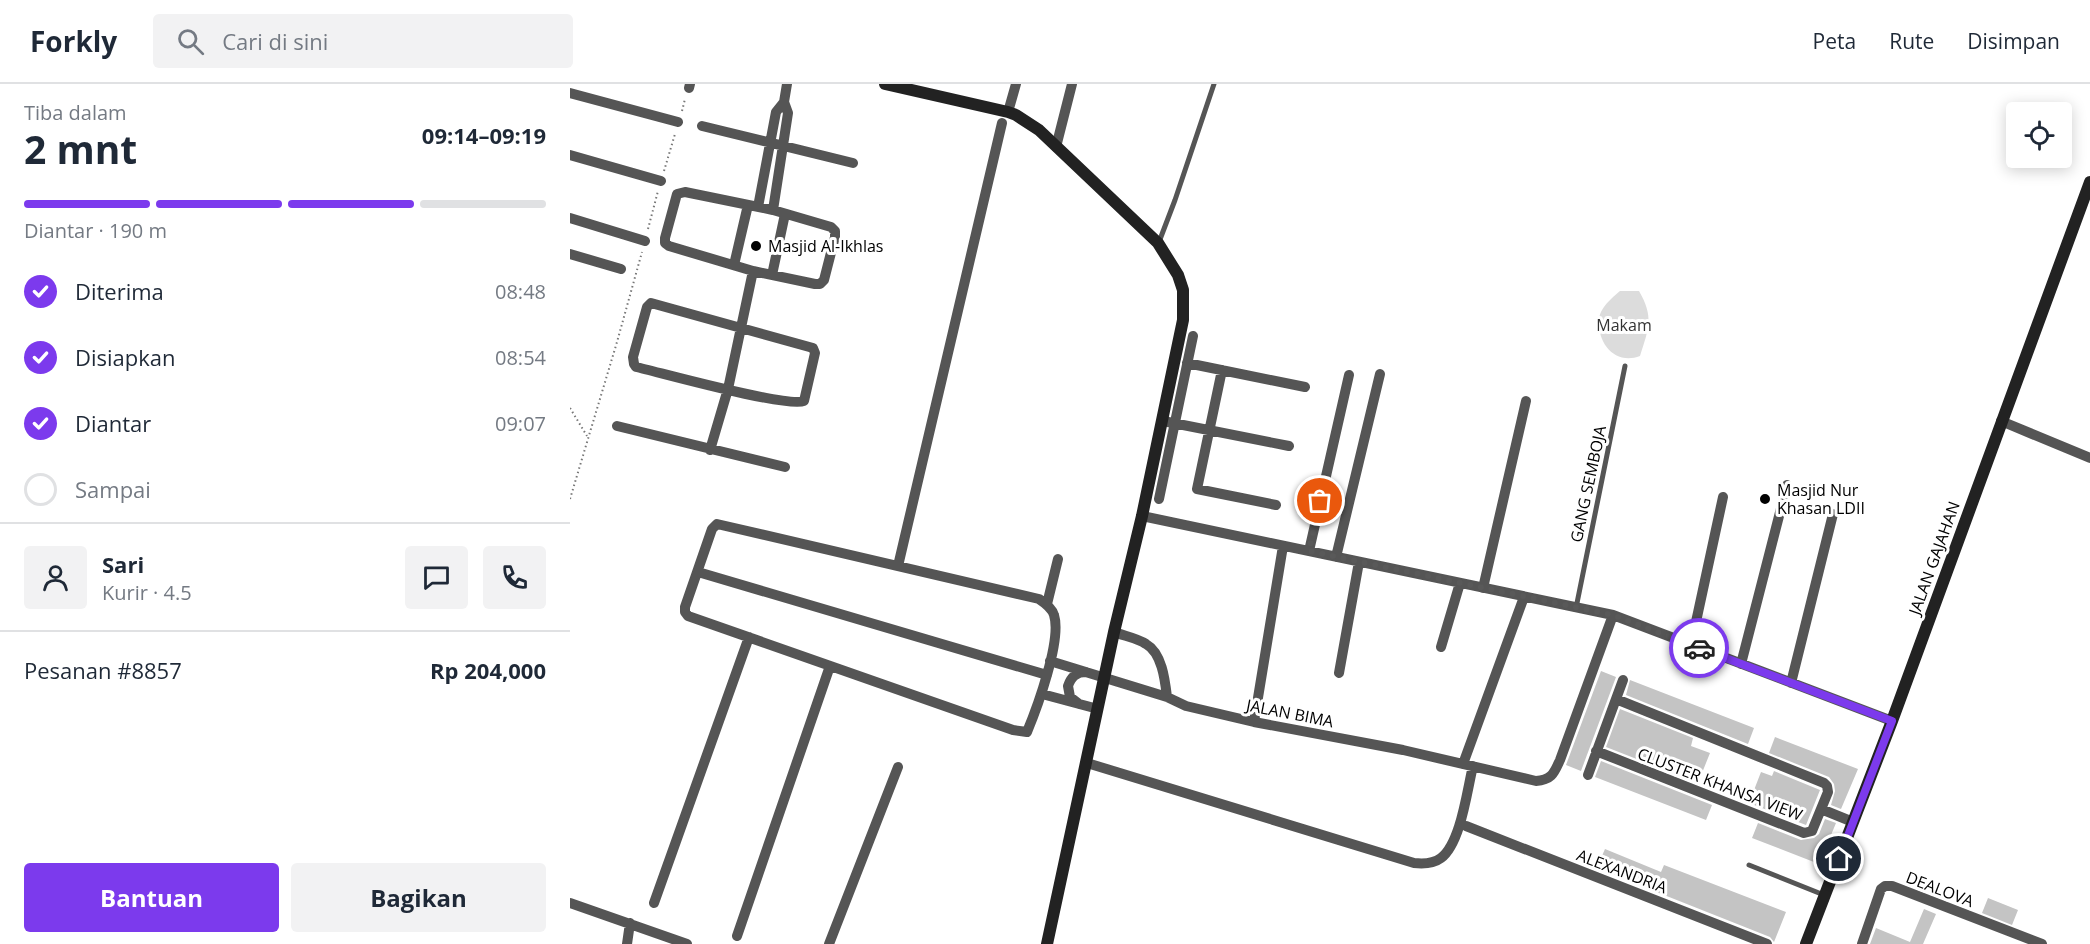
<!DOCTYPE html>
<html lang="id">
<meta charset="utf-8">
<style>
:root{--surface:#fff;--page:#f2f2f3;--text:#1f2937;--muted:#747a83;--line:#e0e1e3;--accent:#7c3aed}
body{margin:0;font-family:"Open Sans",sans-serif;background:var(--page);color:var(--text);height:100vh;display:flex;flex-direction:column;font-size:22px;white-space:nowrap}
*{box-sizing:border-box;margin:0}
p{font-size:20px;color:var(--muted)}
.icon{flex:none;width:33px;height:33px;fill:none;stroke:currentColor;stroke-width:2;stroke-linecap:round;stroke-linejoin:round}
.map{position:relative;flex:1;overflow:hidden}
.details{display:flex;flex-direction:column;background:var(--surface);width:570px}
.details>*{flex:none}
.controls{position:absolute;left:1436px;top:18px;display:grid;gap:12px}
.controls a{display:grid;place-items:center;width:66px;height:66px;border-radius:6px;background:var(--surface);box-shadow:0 3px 15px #0003;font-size:30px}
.pin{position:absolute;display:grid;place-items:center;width:51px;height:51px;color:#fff;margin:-26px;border:3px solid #fff;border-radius:50%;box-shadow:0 2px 6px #0007}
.courier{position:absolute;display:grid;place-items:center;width:60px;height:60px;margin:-30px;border:4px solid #7c3aed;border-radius:50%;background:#fff;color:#222;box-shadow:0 2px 8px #0007}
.summary em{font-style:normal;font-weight:700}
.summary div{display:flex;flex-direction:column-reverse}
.summary{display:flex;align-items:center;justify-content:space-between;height:102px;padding:0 24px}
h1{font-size:39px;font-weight:700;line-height:45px}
.bar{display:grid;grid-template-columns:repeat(4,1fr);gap:9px 6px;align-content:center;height:72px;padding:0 24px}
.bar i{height:8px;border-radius:4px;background:var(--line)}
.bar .active{background:var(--accent)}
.bar p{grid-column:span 4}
.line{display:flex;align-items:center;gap:15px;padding:0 24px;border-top:2px solid var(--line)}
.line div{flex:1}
.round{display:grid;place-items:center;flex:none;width:63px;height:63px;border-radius:6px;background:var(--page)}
ol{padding:0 24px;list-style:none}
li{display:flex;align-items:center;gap:18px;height:66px}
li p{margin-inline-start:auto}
li .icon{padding:6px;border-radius:50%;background:var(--accent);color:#fff;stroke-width:4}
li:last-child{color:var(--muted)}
li i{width:33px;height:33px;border:3px solid var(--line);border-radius:50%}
.action{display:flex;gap:12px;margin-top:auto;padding:12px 24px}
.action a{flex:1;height:69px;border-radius:6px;background:var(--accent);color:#fff;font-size:24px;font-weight:700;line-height:69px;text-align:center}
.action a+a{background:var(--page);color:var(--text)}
header{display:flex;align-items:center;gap:36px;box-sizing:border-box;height:84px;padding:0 30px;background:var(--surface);border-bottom:2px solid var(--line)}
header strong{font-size:28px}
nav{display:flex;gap:33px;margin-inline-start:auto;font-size:21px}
.search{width:420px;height:54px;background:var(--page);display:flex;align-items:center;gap:15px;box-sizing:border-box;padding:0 21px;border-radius:6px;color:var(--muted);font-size:22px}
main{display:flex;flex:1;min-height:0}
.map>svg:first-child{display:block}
.green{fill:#dcdcdc}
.building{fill:#c4c4c4}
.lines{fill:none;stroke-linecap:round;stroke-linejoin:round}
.path{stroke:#777;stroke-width:2;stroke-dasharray:1.5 3;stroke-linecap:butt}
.lane{stroke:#555;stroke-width:5}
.street{stroke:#555;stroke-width:10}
.secondary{stroke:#222;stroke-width:12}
.done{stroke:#595959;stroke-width:6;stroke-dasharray:0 10.8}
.route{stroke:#7c3aed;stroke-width:8}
.poi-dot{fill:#000;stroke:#fff;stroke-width:2}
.labels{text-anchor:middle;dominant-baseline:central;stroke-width:6;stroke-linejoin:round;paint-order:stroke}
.poi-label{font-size:16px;fill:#000;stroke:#fff;text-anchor:start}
.park-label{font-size:16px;fill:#333;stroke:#fff}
.street-label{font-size:16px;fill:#000;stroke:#fff}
</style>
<header>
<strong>Forkly</strong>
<div class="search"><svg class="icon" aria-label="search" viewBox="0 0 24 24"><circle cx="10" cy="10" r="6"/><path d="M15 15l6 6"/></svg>Cari di sini</div>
<nav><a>Peta</a><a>Rute</a><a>Disimpan</a></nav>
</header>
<main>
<section class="details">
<div class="summary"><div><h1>2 mnt</h1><p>Tiba dalam</p></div><em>09:14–09:19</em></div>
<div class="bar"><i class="active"></i><i class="active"></i><i class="active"></i><i></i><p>Diantar · 190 m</p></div>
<ol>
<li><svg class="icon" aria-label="check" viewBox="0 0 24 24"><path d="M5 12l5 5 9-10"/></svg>Diterima<p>08:48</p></li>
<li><svg class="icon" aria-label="check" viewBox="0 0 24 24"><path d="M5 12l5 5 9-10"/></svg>Disiapkan<p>08:54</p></li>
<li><svg class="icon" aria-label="check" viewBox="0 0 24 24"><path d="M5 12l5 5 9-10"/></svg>Diantar<p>09:07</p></li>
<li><i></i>Sampai</li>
</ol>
<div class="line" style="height:108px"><a class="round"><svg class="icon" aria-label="person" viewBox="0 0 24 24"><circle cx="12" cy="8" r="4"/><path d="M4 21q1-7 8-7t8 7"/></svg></a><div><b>Sari</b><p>Kurir · 4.5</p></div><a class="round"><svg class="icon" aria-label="chat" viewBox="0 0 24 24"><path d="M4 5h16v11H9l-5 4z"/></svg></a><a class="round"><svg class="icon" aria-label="phone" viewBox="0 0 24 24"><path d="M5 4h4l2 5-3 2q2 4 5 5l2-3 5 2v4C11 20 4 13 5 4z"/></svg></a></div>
<div class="line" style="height:78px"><div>Pesanan #8857</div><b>Rp 204,000</b></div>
<div class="action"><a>Bantuan</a><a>Bagikan</a></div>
</section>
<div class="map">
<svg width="1520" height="860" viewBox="0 0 1520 860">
<rect width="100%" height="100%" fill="#fff"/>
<path class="green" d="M1050,207h19c15,26 10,37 1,65 -24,9 -42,-11 -41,-35 0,-13 13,-23 21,-30z"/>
<path class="building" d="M1031,587l15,6 -35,94 -15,-6z
M1060,596l124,48 -6,16 -122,-49z
M1050,625l73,29 -2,8 19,7 -12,30 -92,-36z
M1205,653l83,32 -17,40 -10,-4 4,-14 -1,-7 -5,-7 -60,-24z
M1031,677l111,44 -6,15 -111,-43z
M1204,687l46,19 -14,35 -57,-22 12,-31 11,4z
M1255,735l11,4 -17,41 -67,-26 6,-15 43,17 13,-2 5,-4z
M1035,765l56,23 3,-7 122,47 -12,30 -4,-5 -116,-46 1,-2 -35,-15 -1,2 -22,-9z
M1418,814l30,12 -6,15 -30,-12z
M1354,825l12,5 -13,30h-53l6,-16 34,14z"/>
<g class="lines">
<path class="path" d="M112,27l3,-12
M94,87l11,-37
M78,145l10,-38
M0,324l17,28
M0,415l47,-157 25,-90"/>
<path class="lane" d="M589,158l16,-42 39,-116
M1006,524l49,-242
M1179,781l75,30"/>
<path class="street" d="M119,4l1,-4
M0,9l108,29
M438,28l8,-28
M132,42l151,37
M486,63l16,-63
M0,71l91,26
M115,108l88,18 58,17 4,4v6l-11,43 -4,4h-5l-62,-13 -84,-25 -4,-3v-5l12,-44z
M188,123l18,-95 8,-10 3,-18
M203,126l15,-97 -4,-11
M0,134l75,23
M0,170l51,15
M164,181l14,-60
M202,191l13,-61
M81,219l162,45 2,5 -11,48c-17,7 -142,-28 -168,-34l-2,-3 -1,-7 14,-50z
M617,279l118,24
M652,286l-25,119 79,16
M1431,337l89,37
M598,338l121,24
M47,342l168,41
M140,366l18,-61 25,-118
M589,415l34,-163
M572,432l471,99 279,106
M147,440l322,75c6,4 13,9 15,16 8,25 -17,93 -27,117l-14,-2 -325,-114 -3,-4v-5l27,-78z
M739,467l40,-176
M766,473l44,-183
M328,482l104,-443
M128,488l349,103
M913,504l43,-187
M477,520l11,-45
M544,548c10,4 23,6 32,12 16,9 19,36 21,53
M1121,561l32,-148
M871,563l19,-64
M480,577l117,36 19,9 68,16 149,28 133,31c16,-1 18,-8 24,-21l53,-145
M1171,580l46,-179
M769,589l20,-111
M1221,599l42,-169
M472,610l56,15
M509,620l-9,-7 -2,-11c3,-9 8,-14 18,-14
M684,638l29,-176
M1026,667l208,82 8,-2 16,-39 -1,-6 -3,-3 -208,-84
M517,679l327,100c9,1 19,1 27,-5 20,-15 26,-68 32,-92
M893,680l61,-167
M1018,691l35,-95
M1251,725l32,13
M896,742l301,118
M0,819l117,41
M84,819l95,-266
M167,852l93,-270
M57,860l3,-21
M259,860l69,-177
M1292,860l19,-55 4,-3h7l150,58"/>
<path class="secondary" d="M315,0l123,28 8,3 23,15 119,113 20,32 5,15v30l-41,196 -28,116 -67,312
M1236,860l86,-223 198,-539"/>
</g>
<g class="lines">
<path class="done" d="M750,417l-11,50 304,64 86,33"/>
<path class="route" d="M1129,564l193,73 -53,138"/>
</g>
<g class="poi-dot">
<circle cx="186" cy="162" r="6"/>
<circle cx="1195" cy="415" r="6"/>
</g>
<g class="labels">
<g class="poi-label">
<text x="198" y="162">Masjid Al-Ikhlas</text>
<text x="1207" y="406">Masjid Nur<tspan x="1207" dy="18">Khasan LDII</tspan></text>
</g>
<g class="park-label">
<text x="1054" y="241">Makam</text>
</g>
<g class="street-label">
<text transform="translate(1018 400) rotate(-78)">GANG SEMBOJA</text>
<text transform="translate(1364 474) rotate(-70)">JALAN GAJAHAN</text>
<text transform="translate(720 629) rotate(11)">JALAN BIMA</text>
<text transform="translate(1150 700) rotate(21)">CLUSTER KHANSA VIEW</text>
<text transform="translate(1052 787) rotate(21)">ALEXANDRIA</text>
<text transform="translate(1370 805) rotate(21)">DEALOVA</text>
</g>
</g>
</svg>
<div class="controls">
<a><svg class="icon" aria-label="locate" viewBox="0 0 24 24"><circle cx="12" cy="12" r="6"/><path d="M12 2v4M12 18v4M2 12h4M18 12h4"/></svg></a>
</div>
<div class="pin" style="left:750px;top:417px;background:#ea580c"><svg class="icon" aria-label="bag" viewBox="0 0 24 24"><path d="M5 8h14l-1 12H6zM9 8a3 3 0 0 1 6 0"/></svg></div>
<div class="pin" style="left:1269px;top:775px;background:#1f2937"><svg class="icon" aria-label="home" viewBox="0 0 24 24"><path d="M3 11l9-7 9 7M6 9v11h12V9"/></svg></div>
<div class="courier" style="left:1129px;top:564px"><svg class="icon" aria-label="car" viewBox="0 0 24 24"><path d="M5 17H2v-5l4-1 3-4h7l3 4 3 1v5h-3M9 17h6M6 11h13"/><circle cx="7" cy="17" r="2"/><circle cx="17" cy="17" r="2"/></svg></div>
</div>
</main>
